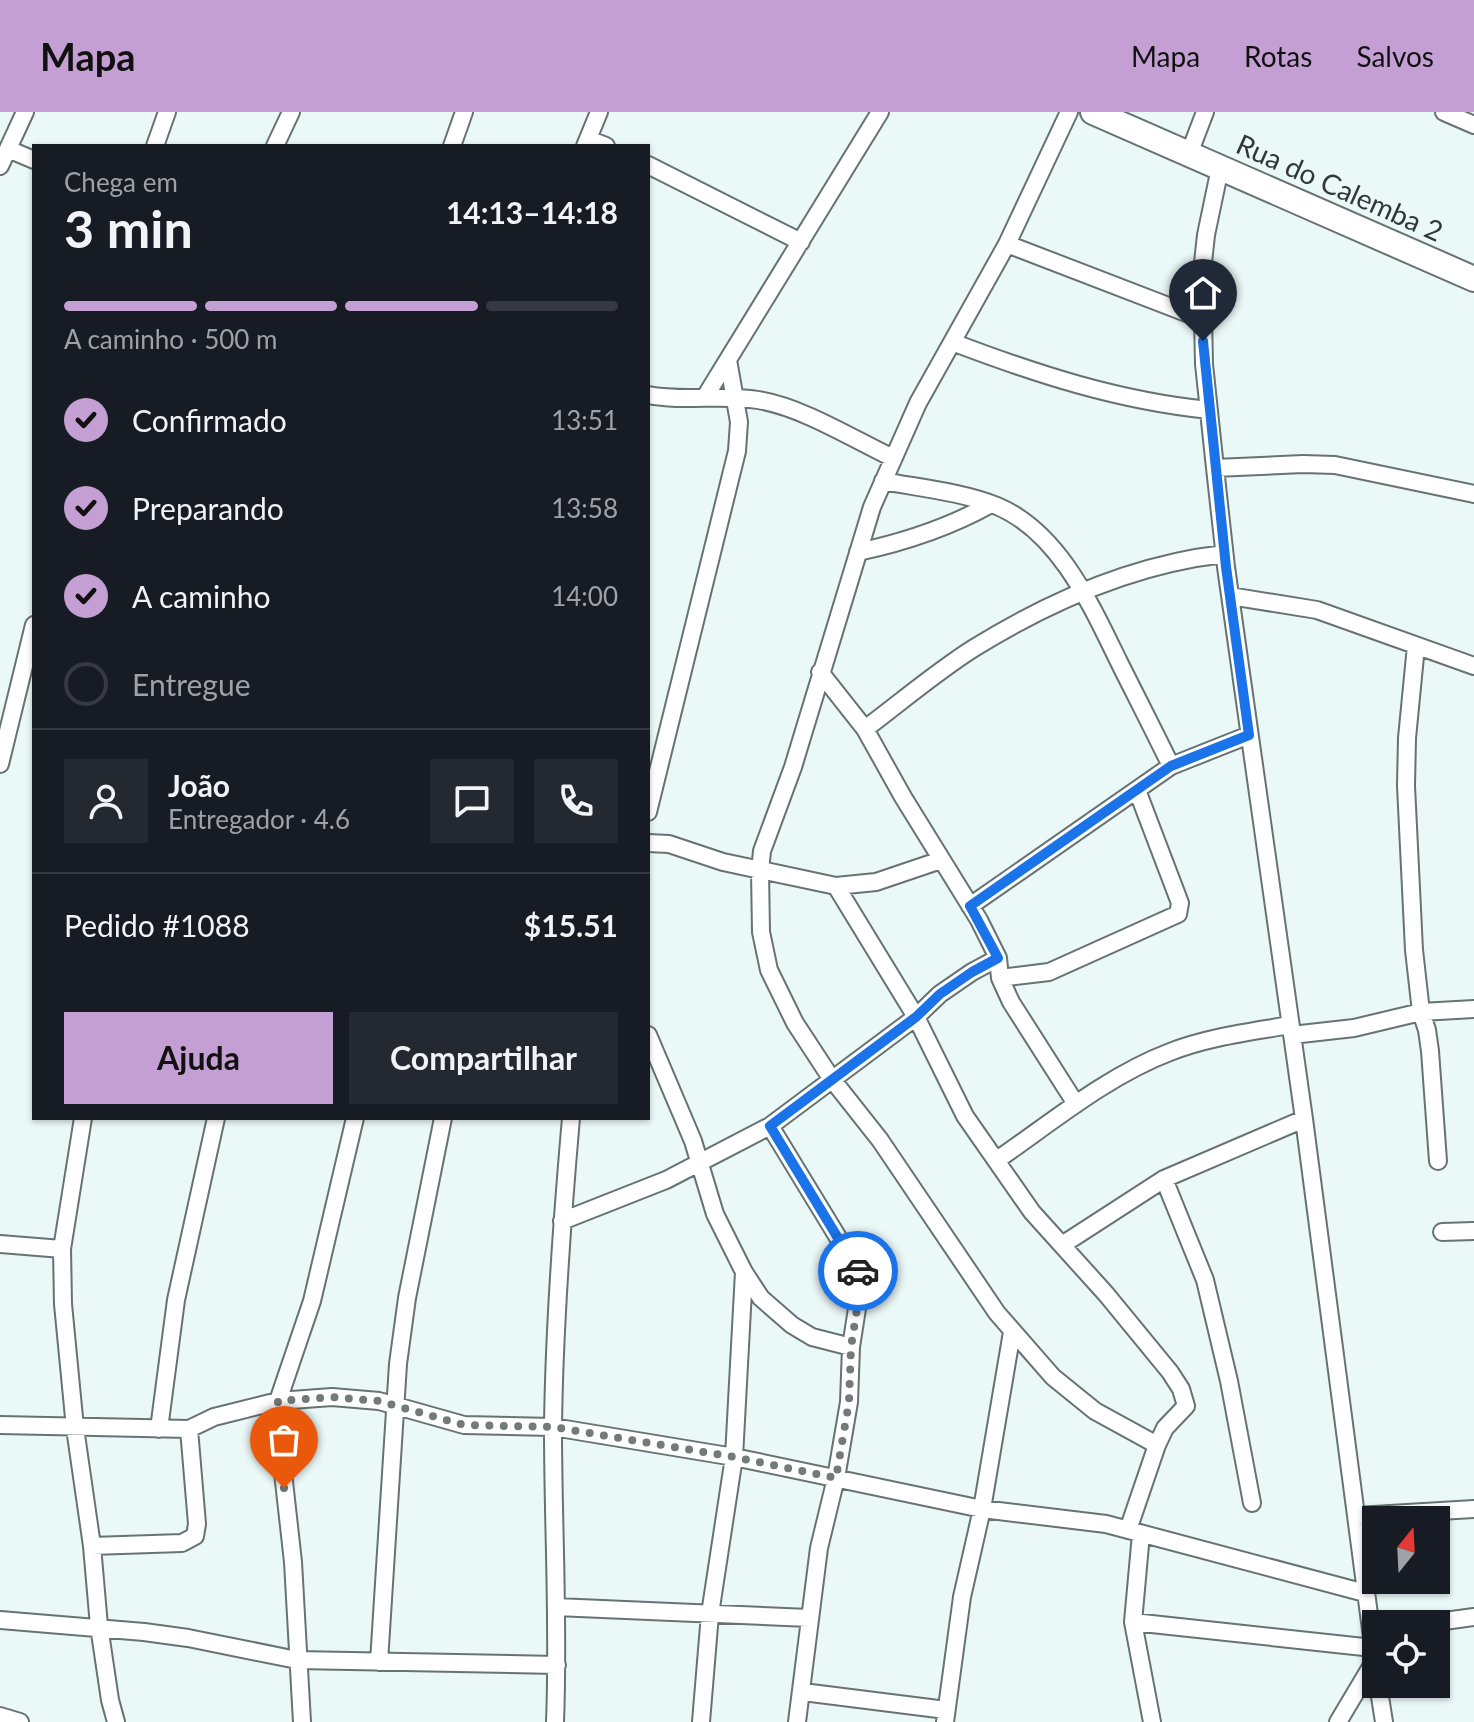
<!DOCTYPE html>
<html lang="pt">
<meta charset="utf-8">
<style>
:root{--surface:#171b24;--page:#242831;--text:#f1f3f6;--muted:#9ea1a6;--line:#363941;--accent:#c49fd3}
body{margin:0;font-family:Lato,sans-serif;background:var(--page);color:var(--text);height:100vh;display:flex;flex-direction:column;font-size:30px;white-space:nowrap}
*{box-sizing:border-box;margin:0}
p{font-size:26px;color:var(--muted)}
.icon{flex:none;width:44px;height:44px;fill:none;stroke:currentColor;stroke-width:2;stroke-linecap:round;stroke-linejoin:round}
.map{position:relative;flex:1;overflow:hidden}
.details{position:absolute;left:32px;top:32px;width:618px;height:976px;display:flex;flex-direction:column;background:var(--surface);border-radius:0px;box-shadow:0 2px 6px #0004}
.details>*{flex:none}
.needle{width:52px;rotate:18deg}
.tools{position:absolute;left:1362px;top:1394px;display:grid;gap:16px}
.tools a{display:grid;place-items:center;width:88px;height:88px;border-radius:0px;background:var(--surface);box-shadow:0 2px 6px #0004;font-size:40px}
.pin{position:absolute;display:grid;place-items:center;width:68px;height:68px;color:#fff;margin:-82px -34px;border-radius:50% 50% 50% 0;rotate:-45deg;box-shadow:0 0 8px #0007}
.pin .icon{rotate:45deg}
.courier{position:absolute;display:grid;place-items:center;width:80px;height:80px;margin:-40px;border:6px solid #1a73e8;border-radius:50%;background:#fff;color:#222;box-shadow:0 2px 10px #0007}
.head em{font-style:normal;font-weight:700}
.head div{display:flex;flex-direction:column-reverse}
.head{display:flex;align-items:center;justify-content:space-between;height:136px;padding:0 32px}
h1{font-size:52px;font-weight:700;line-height:60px}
.bar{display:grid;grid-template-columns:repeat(4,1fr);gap:12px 8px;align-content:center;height:96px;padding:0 32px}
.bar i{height:10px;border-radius:6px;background:var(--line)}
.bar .active{background:var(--accent)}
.bar p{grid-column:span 4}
.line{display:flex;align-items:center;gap:20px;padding:0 32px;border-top:2px solid var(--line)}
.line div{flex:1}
.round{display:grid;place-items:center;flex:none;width:84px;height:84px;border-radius:0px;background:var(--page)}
ol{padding:0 32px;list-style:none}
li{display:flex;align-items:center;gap:24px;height:88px}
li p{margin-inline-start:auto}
li .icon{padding:8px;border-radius:50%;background:var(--accent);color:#111;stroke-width:4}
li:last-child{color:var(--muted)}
li i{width:44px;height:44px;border:4px solid var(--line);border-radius:50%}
.button{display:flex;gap:16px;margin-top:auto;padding:16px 32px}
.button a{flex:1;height:92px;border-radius:0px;background:var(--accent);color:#111;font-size:32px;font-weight:700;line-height:92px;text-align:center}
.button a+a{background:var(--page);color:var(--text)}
header{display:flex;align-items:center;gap:48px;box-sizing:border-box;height:112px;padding:0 40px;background:var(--accent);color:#111}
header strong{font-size:38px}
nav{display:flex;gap:44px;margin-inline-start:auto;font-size:28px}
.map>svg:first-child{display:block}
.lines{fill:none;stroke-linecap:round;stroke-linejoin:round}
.street-casing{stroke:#677272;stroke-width:20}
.secondary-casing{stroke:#677272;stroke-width:28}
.street{stroke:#fff;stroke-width:16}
.secondary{stroke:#fff;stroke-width:24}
.done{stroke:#727a7a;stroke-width:8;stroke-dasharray:0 14.4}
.route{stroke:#1a73e8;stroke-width:10}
.labels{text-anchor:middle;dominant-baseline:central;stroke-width:6;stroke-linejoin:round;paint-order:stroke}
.street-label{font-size:28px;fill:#313636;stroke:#ebf8f8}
</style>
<header>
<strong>Mapa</strong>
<nav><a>Mapa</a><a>Rotas</a><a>Salvos</a></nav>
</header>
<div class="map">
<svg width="1474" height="1610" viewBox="0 0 1474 1610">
<rect width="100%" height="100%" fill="#ebf8f8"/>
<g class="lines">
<defs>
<path id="street" d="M1069,0l-62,132 -89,159 -46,104 -79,260 -31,84 -2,20 1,61 8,38 26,53 36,55 49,62 117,173 56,64 42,34 62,34
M1444,0l30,13
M588,27l18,7
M155,34l12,-34
M275,34l16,-34
M452,34l12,-34
M585,34l14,-34
M8,37l26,11
M1189,42l16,-42
M648,53l153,77
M0,54l25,-54
M1220,56l-14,67 -4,37 2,92 11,104 11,99 78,552 72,549
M1007,132l195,75
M952,230c84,32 167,59 257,68
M648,283c36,7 73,-1 110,5 44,7 95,39 135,58
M705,285l175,-285
M1215,356l88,-4 32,1 139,29
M883,369c37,7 79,11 114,25 62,26 94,99 122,156 17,34 35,69 52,104
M858,440c47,-10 90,-24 133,-48
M1230,484l87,14 157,56
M1416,534l-9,92 -1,48 8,164 7,62 6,18 3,21 8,110
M820,560l45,57 38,68 76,123 19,38 2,20 11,24 65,102
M865,617c36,-27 71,-57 109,-81 76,-47 161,-84 250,-94
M0,652l34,-139
M648,700l89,-361 2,-29 -11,-62
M648,731l21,1 54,18 113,24 40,-4 65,-22
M836,774l80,131 49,99 67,96 74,82 64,78 11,17 5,17 -21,22 -8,17 -29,85
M970,794l201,-140 78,-31
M1000,866l49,-6 129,-58 2,-11 -43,-113
M648,923l45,106 22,73 29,58 17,26 31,27 20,12 39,10
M1292,923l62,-7 67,-16 53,-3
M83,1006l-21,131 1,55 12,124 17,118 7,80 11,74 6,22
M770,1014l86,141 5,16 -10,64 -2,55 -13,76 -17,70 -22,174
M997,1048c55,-38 110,-84 173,-108 38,-15 80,-20 120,-27
M1164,1067l41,101 24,101 23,122
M562,1109l104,-41 104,-54 146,-109 24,-23 32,-22 26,-14
M1442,1120l32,-1
M0,1132l62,5
M1062,1133l102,-66 140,-60
M0,1313l189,4 25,-12 64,-16 54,-4 47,4 85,24 89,2 181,30 248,52 124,15 259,69
M159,1317l17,-129 40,-182
M1357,1404l117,-7
M1141,1422l-8,88 19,100
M92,1434l90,-3 13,-7 2,-12 -8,-95
M556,1495l253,11
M0,1508l144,12 44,6 109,22 260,5
M1133,1510l240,26
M1423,1512l51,-7
M379,1550l19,-298 9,-66 36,-180
M1378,1572l6,38
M803,1580l143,18
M0,1604l20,6
M302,1610l-9,-160 -16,-143 1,-18 34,-100 43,-183
M555,1610c4,-98 -2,-195 -2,-293 1,-104 9,-208 18,-311
M701,1610l9,-108 24,-157 10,-185
M945,1610l17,-125 20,-88 30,-177
M1338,1610l37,-62"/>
<path id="secondary" d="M1093,0l381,167"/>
</defs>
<use href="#street" class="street-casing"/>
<use href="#secondary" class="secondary-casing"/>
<use href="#street" class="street"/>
<use href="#secondary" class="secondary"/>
</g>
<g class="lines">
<path class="done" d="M284,1376l-7,-69 1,-18 54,-4 47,4 85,24 89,2 181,30 102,21 13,-76 2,-55 10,-64 -3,-12"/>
<path class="route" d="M858,1159l-88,-145 146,-109 24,-23 32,-22 26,-14 -28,-52 201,-140 78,-31 -23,-168 -23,-226"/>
</g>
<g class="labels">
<g class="street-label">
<text transform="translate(1340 75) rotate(24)">Rua do Calemba 2</text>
</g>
</g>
</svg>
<div class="tools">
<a><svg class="needle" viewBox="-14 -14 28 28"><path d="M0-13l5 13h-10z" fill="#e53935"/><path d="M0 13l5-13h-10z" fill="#9ea1a6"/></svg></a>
<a><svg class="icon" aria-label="locate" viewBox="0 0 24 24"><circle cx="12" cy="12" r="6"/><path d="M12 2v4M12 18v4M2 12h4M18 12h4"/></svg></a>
</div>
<div class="pin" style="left:284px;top:1376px;background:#ea580c"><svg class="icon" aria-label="bag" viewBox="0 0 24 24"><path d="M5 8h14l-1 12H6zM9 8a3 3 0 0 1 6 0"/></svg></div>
<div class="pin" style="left:1203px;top:229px;background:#1f2937"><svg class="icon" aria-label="home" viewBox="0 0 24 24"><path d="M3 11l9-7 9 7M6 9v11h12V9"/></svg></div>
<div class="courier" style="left:858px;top:1159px"><svg class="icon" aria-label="car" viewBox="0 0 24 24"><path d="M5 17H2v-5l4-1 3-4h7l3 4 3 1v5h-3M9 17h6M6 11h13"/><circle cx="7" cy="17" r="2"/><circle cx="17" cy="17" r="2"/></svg></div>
<section class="details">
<div class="head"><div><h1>3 min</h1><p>Chega em</p></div><em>14:13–14:18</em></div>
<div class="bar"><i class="active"></i><i class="active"></i><i class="active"></i><i></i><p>A caminho · 500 m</p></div>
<ol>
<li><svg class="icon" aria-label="check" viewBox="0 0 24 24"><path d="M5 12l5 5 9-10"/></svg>Confirmado<p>13:51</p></li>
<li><svg class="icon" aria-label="check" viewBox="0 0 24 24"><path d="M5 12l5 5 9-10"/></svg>Preparando<p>13:58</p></li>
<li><svg class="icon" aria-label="check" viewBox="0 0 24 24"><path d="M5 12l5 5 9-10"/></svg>A caminho<p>14:00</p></li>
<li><i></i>Entregue</li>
</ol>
<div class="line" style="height:144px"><a class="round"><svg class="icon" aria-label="person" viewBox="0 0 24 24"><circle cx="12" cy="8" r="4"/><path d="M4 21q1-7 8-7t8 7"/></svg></a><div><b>João</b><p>Entregador · 4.6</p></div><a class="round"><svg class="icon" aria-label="chat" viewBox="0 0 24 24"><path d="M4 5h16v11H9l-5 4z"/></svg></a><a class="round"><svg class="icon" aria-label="phone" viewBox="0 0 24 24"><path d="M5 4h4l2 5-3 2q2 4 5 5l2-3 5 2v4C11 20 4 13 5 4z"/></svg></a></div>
<div class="line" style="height:104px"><div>Pedido #1088</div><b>$15.51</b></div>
<div class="button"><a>Ajuda</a><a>Compartilhar</a></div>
</section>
</div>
